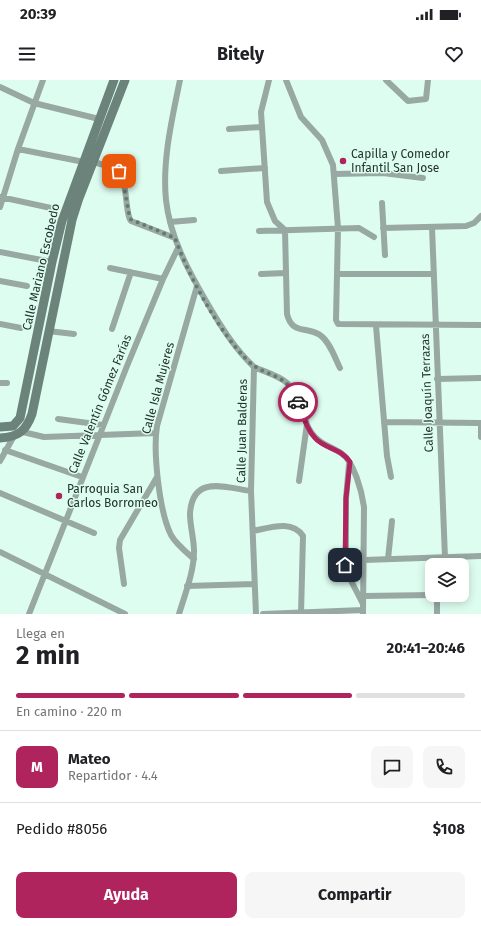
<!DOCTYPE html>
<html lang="es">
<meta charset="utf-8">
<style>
:root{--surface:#fff;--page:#f6f6f6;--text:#202124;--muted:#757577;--line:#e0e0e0;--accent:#b0245e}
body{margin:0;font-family:"Fira Sans",sans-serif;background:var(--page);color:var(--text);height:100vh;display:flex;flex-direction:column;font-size:15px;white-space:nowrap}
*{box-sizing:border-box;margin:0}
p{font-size:13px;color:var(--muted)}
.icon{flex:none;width:22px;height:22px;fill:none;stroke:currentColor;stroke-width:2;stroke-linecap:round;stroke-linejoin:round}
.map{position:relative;height:534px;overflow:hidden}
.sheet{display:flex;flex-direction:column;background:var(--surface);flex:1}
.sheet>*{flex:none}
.tools{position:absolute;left:425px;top:478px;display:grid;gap:8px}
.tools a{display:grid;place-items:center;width:44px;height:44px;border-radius:8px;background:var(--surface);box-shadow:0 2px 10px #0003;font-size:20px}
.pin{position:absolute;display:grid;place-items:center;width:34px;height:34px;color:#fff;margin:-17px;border-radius:8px;box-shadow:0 2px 6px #0006}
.courier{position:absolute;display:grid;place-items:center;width:40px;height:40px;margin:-20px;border:3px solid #b0245e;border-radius:50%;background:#fff;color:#222;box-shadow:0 1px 5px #0007}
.headline em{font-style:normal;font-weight:700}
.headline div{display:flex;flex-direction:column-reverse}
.headline{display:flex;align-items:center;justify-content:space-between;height:68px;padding:0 16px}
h1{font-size:26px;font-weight:700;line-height:30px}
.bar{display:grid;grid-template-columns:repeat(4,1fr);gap:6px 4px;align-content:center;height:48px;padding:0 16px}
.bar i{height:5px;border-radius:3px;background:var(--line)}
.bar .active{background:var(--accent)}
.bar p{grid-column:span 4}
.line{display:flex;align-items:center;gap:10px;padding:0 16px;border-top:1px solid var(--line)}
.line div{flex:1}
.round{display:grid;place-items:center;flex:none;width:42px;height:42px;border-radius:8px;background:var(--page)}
.button{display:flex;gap:8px;margin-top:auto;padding:8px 16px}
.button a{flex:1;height:46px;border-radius:8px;background:var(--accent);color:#fff;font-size:16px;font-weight:700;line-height:46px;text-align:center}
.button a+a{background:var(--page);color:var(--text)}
.status{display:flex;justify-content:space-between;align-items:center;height:28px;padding:0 20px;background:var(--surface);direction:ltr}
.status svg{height:11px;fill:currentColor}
header{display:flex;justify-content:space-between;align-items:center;height:52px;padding:0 16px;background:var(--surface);font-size:18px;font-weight:700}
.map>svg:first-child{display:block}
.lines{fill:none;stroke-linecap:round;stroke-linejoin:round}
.street{stroke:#98a8a2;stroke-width:6}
.secondary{stroke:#6b837a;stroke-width:9}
.done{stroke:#657a72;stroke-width:4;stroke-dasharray:0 7.2}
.route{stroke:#b0245e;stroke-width:5}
.poi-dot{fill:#b0245e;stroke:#defdf1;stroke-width:1.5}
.labels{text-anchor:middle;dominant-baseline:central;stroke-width:3;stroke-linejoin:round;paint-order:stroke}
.poi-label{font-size:12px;fill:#24342e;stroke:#defdf1;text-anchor:start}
.street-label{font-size:12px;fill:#24342e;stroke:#defdf1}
</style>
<div class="status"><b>20:39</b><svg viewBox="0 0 49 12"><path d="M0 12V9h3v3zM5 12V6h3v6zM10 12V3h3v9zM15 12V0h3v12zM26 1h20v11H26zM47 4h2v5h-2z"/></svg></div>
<header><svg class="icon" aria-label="menu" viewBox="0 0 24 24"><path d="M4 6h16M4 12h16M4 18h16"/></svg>Bitely<svg class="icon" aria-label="heart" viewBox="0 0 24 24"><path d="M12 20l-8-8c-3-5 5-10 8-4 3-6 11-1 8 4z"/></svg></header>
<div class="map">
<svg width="481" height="534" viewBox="0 0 481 534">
<rect width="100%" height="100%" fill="#defdf1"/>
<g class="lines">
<path class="street" d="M180,0c-8,39 -18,81 -14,120 4,37 22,70 40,101 14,24 28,47 48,66l-3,124 5,123
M269,0l-8,32 6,90 8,19 10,9 2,84c5,21 20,12 33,21 10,7 15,23 20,33
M286,0l15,37 21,23 11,25 5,63 -2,92 2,4 143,1
M386,0l22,21 18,-2 2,-19
M0,7l34,16 65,16
M229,49l33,-2
M18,69l66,13
M93,82c33,8 30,13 34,44 1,6 1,11 4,15l44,17
M221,91l44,-3
M334,94l49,-1 40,5
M0,117l51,11
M382,123l3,52
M0,127l18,-58 25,-69
M170,142l24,-2
M432,147l13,331
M383,148l83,-2 8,-3 7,-7
M259,151l100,-3 15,9
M0,172l52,10
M110,188l53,11
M261,194l25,-1
M338,194h96
M0,201l27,5
M0,244l21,4
M376,246l11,130 4,21
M112,249l19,-57
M48,251l26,3
M254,287c11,5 24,8 33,16 14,12 14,34 24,49 7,11 19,14 30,21 13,8 21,39 23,54l-1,107
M437,299l44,-1
M0,303h7
M58,339l45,6
M384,342l97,1
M481,343v14
M23,352l21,5 112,-4
M5,370l77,27
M0,381l14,-25
M349,384l-3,34v73l17,33
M299,401l8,-57
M0,413l94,40
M253,451c16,-3 39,-12 50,5l-2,78
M0,472l125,62
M194,479c-8,-7 -18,-15 -23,-24 -12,-24 -18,-84 -14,-109l40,-140
M388,479l4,-38
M364,480l117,-4
M124,504l-5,-36 1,-8 37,-63
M187,506l67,-2
M437,515v19
M364,516l68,-1
M29,534l98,-248 36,-87 15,-31
M179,534c6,-20 15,-42 15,-63 0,-12 -4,-25 -4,-37 2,-39 34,-27 61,-23
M263,534l100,-4"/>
<path class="secondary" d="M0,347l13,-1 7,-8 32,-156 10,-41 52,-141
M0,358c18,-1 26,-7 32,-24l40,-194 7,-22 46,-118"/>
</g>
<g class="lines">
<path class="done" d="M119,91l5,16 6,32 45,19c13,37 43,92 71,121 19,20 40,11 52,43"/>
<path class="route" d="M298,322c5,12 8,27 18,37 10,10 26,10 34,23l-4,36 -1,67"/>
</g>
<g class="poi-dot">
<circle cx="343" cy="81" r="4"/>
<circle cx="59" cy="416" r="4"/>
</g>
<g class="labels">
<g class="poi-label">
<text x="351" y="74">Capilla y Comedor<tspan x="351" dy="14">Infantil San Jose</tspan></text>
<text x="67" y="409">Parroquia San<tspan x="67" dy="14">Carlos Borromeo</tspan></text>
</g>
<g class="street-label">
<text transform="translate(41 187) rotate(-77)">Calle Mariano Escobedo</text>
<text transform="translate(158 308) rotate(-75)">Calle Isla Mujeres</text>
<text transform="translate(427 313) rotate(-92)">Calle Joaquín Terrazas</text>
<text transform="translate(100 324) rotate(-68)">Calle Valentín Gómez Farías</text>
<text transform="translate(242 351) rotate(-89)">Calle Juan Balderas</text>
</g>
</g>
</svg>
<div class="tools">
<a><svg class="icon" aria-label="layers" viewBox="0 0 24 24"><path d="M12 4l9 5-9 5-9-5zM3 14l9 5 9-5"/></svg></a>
</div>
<div class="pin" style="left:119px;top:91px;background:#ea580c"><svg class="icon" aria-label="bag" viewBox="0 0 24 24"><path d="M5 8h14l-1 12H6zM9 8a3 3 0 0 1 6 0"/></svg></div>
<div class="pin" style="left:345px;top:485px;background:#1f2937"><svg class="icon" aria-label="home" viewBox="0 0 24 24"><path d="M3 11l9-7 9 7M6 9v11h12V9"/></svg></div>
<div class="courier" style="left:298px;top:322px"><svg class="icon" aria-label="car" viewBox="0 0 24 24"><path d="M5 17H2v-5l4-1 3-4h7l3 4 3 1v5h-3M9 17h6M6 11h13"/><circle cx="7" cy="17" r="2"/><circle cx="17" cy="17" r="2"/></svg></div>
</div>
<section class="sheet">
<div class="headline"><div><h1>2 min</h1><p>Llega en</p></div><em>20:41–20:46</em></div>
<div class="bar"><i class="active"></i><i class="active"></i><i class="active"></i><i></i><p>En camino · 220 m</p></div>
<div class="line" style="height:72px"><b class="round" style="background:var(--accent);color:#fff">M</b><div><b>Mateo</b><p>Repartidor · 4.4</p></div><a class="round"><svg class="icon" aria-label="chat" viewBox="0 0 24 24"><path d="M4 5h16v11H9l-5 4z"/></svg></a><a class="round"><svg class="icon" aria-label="phone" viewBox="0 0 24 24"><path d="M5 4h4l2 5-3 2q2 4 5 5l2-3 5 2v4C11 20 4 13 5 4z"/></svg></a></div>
<div class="line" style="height:52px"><div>Pedido #8056</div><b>$108</b></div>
<div class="button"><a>Ayuda</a><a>Compartir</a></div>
</section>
